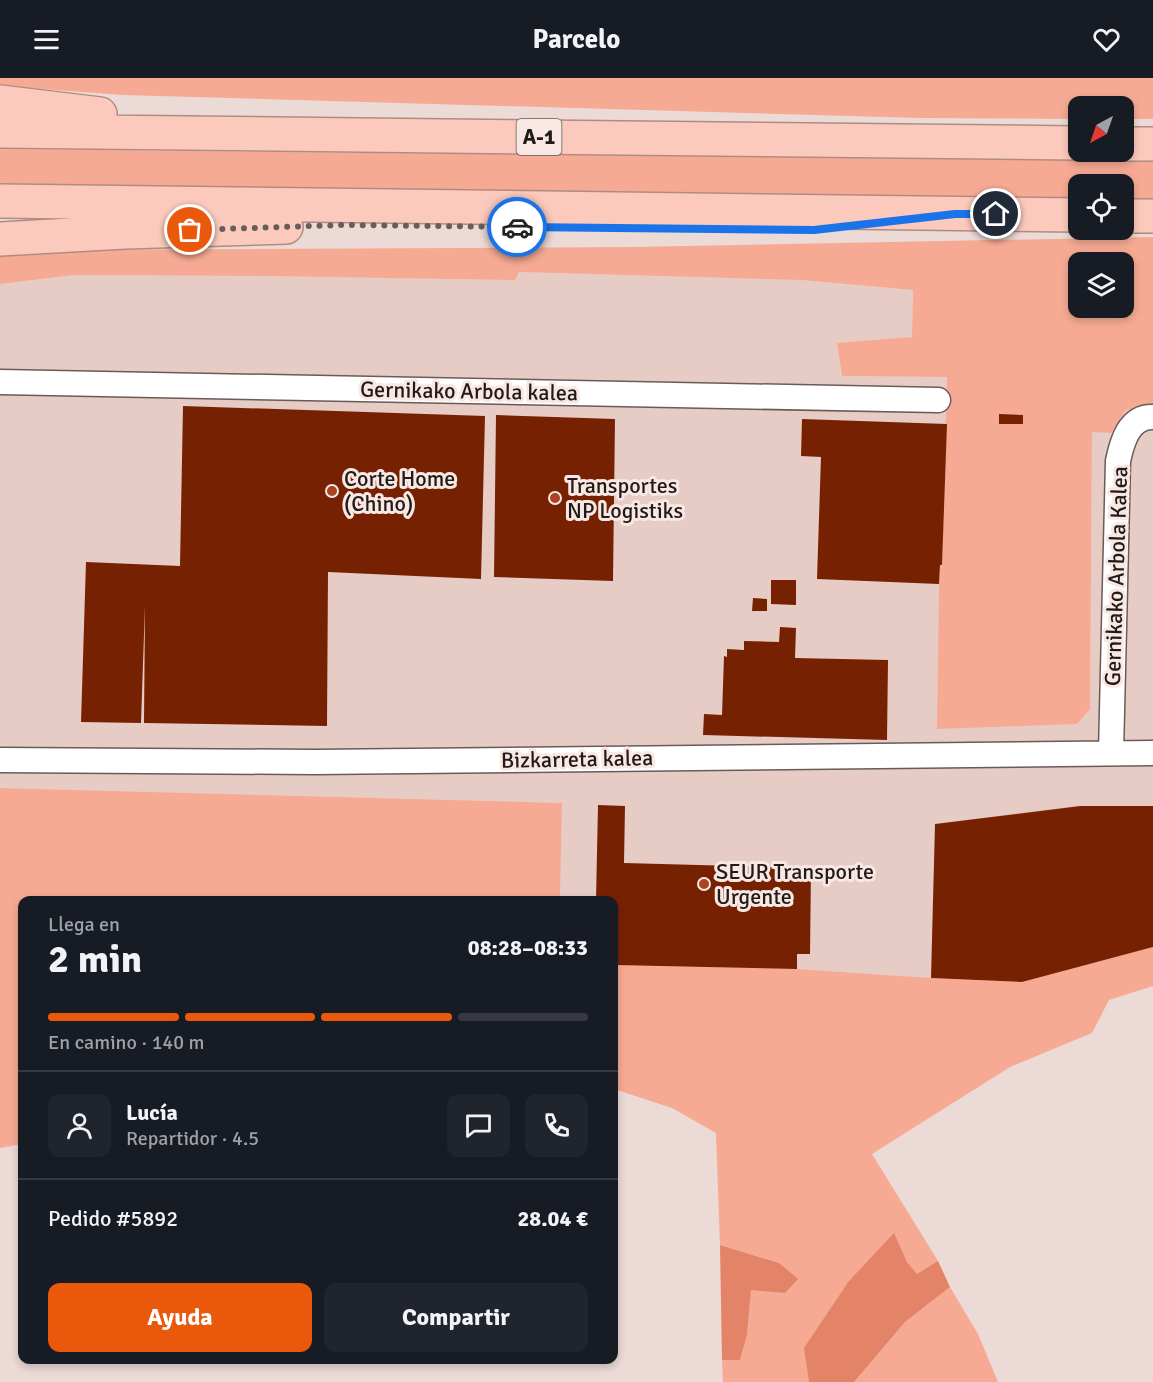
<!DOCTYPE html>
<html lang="es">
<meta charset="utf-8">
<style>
:root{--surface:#171b24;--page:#20242c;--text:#f1f3f6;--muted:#9ea1a6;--line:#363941;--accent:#ea580c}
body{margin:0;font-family:Signika,sans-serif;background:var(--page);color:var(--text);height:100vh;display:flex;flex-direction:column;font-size:22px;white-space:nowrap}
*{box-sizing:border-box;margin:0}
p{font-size:20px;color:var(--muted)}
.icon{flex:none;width:33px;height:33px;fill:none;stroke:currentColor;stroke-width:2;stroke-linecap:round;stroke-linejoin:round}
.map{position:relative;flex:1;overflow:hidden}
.sheet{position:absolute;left:18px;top:818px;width:600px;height:468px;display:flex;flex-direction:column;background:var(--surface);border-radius:12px;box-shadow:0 3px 9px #0003}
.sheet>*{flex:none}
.needle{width:39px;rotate:220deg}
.fabs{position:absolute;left:1068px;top:18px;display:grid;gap:12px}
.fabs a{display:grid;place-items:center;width:66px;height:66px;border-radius:12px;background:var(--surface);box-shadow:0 3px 9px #0003;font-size:30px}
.pin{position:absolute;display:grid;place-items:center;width:51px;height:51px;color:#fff;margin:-26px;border:3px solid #fff;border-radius:50%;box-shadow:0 2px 6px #0007}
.courier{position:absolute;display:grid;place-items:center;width:60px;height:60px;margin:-30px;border:4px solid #1a73e8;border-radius:50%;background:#fff;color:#222;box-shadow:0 2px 8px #0007}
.overview em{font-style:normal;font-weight:700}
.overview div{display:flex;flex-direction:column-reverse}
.overview{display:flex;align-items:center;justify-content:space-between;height:102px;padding:0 30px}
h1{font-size:39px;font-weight:700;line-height:45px}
.bar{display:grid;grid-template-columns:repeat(4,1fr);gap:9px 6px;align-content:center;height:72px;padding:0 30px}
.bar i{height:8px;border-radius:4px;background:var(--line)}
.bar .selected{background:var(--accent)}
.bar p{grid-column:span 4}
.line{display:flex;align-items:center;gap:15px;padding:0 30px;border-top:2px solid var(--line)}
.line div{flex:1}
.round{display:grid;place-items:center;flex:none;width:63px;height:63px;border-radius:12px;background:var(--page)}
.button{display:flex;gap:12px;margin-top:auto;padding:12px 30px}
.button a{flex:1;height:69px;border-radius:12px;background:var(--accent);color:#fff;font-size:24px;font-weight:700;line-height:69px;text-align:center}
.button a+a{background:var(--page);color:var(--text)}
header{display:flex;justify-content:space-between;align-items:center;height:78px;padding:0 30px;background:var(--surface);font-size:27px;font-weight:700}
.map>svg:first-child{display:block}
.built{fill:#e6ccc5}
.green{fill:#f6aa93;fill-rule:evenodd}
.forest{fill:#e38367}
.building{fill:#772103}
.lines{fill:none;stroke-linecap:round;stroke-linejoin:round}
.minor-casing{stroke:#6a5b57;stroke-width:27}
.motorway-casing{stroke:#af8c83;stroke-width:36}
.minor{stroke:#fff;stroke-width:24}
.motorway{stroke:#fccabc;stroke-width:33}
.done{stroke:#675d5a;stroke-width:6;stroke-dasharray:0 10.8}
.route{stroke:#1a73e8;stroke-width:8}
.poi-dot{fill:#ab4224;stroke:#f8e7e2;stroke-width:2}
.labels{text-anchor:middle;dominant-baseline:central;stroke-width:6;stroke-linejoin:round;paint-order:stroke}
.shield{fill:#f8e7e2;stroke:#615855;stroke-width:1.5}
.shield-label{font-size:21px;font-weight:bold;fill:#201a18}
.street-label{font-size:22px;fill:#201a18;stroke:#f8e7e2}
.poi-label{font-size:22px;fill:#201a18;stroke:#f8e7e2;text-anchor:start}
</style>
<header><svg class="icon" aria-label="menu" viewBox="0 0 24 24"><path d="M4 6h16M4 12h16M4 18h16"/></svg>Parcelo<svg class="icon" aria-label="heart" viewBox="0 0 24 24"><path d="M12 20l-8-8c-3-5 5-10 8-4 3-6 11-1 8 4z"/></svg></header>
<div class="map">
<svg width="1153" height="1304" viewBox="0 0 1153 1304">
<rect width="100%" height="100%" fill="#ebdad5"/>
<path class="built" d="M519,194l282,8 112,10 -1,47 -75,7 5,32 105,1 -5,188 -3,19 -1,145 152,-20 2,-278 19,2 15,-23 27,-6v543l-131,35 -91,-4 -134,-9 -183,-4v-65h-54l2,-97 -562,-15v-504l74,-9 189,1 252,4z"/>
<path class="green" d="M0,0h1153v41h-29v-13h-46v13l-158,-1 -797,-23 -123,-9z
M0,71l1153,12v37h-29v-14h-46v14l-1078,-13z
M1153,159v167l-27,6 -15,23 -19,-1 -2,277 -13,15 -140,5 2,-145 1,-19 2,-1 5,-187 -105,-1 -5,-33 75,-6 1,-47 -112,-10 -282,-8 -4,8 -252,-4 -189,-1 -74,9v-29l46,-5 589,-3zM1078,184h46v46h-46z
M0,710l562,15 -2,97h-538v244l-22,4z
M1153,869v39l-44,14 -17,33 -82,34 -138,87 66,107 -21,14 -10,-13 -13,-28 -89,114 4,34h-86l-1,-22h18l7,-25 4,-46 34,4 -6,-30 -59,-18 -4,-112 -44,-25 -58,-19v-124l183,4 134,9 91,4z
M950,1209l28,47 20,48h-144l51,-60z"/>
<path class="forest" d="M894,1155l13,29 10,12 21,-13 12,26 -45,35 -51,60h-45l-5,-34 45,-67z
M720,1167l59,18 19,16 -13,14 -34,-3 -4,45 -7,25h-18z"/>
<path class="building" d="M183,328l302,10 -4,163 -153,-7 -1,154 -183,-3 1,-118 -4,118 -60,-1 5,-160 94,4z
M999,336l24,1v9h-24z
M496,337l119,4 -2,162 -119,-4z
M802,341l145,5 -5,141h-2l-1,19 -122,-5 4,-122 -20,-1z
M771,502h25v25l-25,-1z
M753,520l14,1v12h-15z
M780,549l16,1 -1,30 93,2 -1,80 -184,-5 1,-21 18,1 2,-59 3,1v-8l17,1v-9l35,1z
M598,727l27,1 -1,57 187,5 -1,86h-13v15l-183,-4v-65h-18z
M1080,728h73v141l-131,35 -91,-4 4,-154z"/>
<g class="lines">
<defs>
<path id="minor" d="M0,304l938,18
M1111,675l7,-292c4,-19 11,-45 35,-44
M0,682l315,2 838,-9"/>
<path id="motorway" d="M0,24l100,12
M0,53l1078,12
M1124,66h29
M0,123l1078,14
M1124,138h29
M0,161l125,-7 161,-5"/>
</defs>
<use href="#minor" class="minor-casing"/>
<use href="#motorway" class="motorway-casing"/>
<use href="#minor" class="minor"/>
<use href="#motorway" class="motorway"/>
</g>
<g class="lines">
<path class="done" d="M190,152l153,-5 174,2"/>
<path class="route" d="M517,149l297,3 141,-16h41"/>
</g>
<g class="poi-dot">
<circle cx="332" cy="413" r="6"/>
<circle cx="555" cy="420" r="6"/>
<circle cx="704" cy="806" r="6"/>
</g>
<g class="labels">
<rect class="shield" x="516.5" y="41" width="45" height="36" rx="4.5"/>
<g class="shield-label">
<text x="539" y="59">A-1</text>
</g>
<g class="street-label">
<text transform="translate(469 313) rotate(1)">Gernikako Arbola kalea</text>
<text transform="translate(1116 498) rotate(-88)">Gernikako Arbola Kalea</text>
<text transform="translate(577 681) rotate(-1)">Bizkarreta kalea</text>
</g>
<g class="poi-label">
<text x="344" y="400">Corte Home<tspan x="344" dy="25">(Chino)</tspan></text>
<text x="567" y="407">Transportes<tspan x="567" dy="25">NP Logistiks</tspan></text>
<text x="716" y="793">SEUR Transporte<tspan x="716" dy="25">Urgente</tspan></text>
</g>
</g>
</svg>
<div class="fabs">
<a><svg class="needle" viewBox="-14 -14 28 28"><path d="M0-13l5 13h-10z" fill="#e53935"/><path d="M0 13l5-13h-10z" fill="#9ea1a6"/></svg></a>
<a><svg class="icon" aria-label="locate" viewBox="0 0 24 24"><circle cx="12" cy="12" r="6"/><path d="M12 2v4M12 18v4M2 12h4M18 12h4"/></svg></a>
<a><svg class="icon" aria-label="layers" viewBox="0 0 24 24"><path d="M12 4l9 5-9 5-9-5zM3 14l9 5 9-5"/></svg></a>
</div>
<div class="pin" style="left:190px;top:152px;background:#ea580c"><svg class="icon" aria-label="bag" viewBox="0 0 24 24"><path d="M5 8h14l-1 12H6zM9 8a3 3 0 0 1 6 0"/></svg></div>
<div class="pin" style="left:996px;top:136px;background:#1f2937"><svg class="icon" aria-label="home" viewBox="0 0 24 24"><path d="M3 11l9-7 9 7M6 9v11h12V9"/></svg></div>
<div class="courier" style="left:517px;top:149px"><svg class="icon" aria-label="car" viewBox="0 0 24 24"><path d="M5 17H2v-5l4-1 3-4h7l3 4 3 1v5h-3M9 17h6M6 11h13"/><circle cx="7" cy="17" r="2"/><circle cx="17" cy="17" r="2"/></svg></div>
<section class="sheet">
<div class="overview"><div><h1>2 min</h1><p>Llega en</p></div><em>08:28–08:33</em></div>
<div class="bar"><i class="selected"></i><i class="selected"></i><i class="selected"></i><i></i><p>En camino · 140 m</p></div>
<div class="line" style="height:108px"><a class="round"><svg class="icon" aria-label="person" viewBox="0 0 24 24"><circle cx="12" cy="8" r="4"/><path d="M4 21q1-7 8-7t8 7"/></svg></a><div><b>Lucía</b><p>Repartidor · 4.5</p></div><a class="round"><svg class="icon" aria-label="chat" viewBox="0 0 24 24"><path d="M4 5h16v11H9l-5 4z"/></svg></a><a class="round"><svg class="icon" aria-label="phone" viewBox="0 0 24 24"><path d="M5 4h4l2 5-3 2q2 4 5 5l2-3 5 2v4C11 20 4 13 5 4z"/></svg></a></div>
<div class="line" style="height:78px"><div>Pedido #5892</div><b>28.04 €</b></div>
<div class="button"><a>Ayuda</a><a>Compartir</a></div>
</section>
</div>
